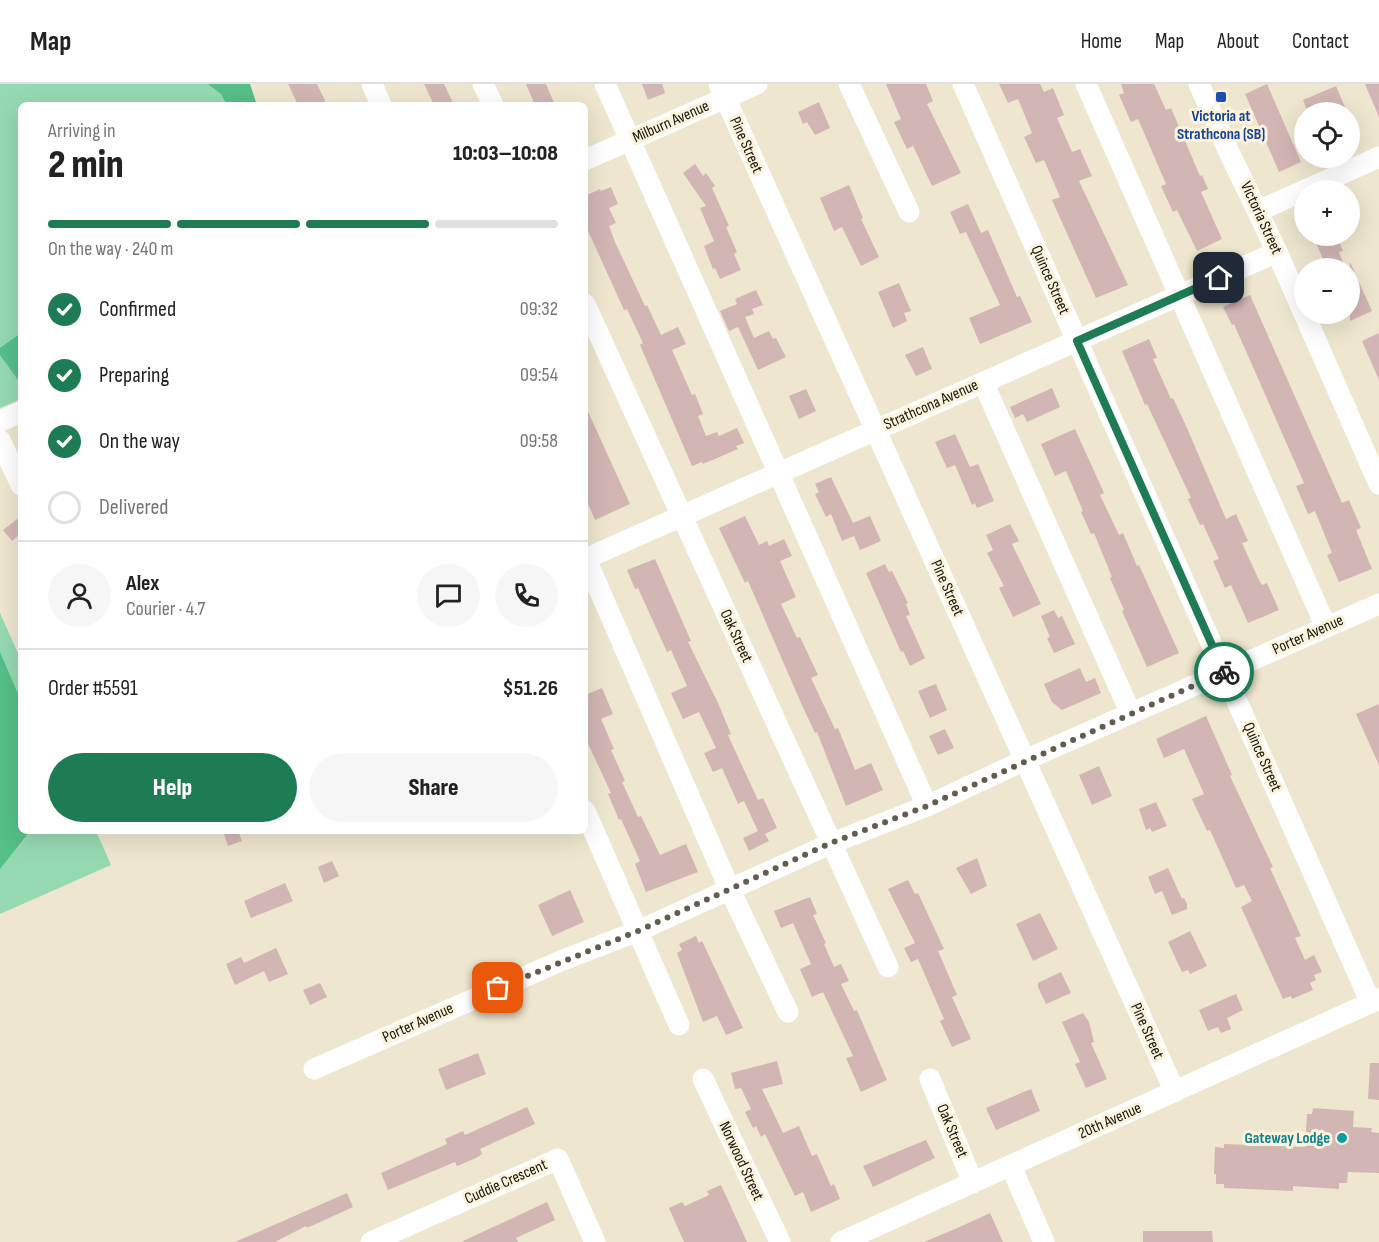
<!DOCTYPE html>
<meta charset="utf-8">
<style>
:root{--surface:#fff;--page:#f6f6f6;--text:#222;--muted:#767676;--line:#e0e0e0;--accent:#1d7c53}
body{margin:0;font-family:"Sofia Sans Condensed",sans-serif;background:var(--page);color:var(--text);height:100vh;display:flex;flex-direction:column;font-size:22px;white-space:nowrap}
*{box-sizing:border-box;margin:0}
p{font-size:20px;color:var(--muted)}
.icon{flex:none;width:33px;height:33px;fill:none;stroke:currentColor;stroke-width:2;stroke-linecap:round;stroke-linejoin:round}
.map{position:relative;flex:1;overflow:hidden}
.sheet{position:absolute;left:18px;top:18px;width:570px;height:732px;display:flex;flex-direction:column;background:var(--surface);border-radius:9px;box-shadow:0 6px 24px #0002}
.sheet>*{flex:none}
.tools{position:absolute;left:1294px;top:18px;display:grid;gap:12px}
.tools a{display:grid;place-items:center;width:66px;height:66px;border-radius:50%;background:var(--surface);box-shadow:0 6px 24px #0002;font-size:30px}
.pin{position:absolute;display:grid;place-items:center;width:51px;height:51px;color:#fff;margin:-26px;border-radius:12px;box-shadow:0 3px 9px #0006}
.courier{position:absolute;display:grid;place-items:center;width:60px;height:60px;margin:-30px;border:4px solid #1d7c53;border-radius:50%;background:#fff;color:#222;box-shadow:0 2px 8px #0007}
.headline em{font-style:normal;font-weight:800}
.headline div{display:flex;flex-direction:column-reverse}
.headline{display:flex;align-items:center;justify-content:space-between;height:102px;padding:0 30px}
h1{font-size:39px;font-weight:800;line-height:45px}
.bar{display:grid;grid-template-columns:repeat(4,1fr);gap:9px 6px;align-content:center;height:72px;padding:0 30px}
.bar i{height:8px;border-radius:4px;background:var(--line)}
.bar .on{background:var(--accent)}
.bar p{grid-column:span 4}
.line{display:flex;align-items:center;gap:15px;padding:0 30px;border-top:2px solid var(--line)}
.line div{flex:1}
.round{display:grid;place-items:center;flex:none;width:63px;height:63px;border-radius:32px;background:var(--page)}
ol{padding:0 30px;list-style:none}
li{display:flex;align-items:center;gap:18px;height:66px}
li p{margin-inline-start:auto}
li .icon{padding:6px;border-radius:50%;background:var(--accent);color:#fff;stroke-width:4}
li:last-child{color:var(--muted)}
li i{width:33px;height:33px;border:3px solid var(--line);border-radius:50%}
.cta{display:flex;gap:12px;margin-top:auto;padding:12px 30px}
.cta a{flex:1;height:69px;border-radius:36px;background:var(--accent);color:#fff;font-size:24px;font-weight:800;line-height:69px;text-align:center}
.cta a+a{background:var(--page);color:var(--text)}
header{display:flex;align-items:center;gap:36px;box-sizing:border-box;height:84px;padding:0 30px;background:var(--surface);border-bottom:2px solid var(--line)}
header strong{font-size:28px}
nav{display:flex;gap:33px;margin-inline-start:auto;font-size:21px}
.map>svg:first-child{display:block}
.green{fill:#95d9b2}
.forest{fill:#55bf88}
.building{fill:#d2b6b4}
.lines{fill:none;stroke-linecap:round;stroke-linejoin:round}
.minor{stroke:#fff;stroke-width:21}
.done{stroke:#625e4f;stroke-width:6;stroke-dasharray:0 10.8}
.route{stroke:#1d7c53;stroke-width:8}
.transit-dot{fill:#1a4fb4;stroke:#fbf3db;stroke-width:2}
.culture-dot{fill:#0f9aa8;stroke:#fbf3db;stroke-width:2}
.labels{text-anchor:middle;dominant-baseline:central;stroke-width:6;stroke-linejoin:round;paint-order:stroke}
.transit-label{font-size:16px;font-weight:bold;fill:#164399;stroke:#fbf3db}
.street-label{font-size:16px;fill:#16140b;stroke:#fbf3db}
.culture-label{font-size:16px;font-weight:bold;fill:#0d838f;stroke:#fbf3db;text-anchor:end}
</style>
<header>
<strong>Map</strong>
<nav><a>Home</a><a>Map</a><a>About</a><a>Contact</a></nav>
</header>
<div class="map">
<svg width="1379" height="1158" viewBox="0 0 1379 1158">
<rect width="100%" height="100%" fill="#eee6ce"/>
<path class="green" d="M0,0h240l11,21h-230v294l-21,9z
M0,529l21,47v171h75l15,34 -111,49z"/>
<path class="forest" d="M208,0h42l7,21h-30l-6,-11z
M21,249v51l-21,-29v-7z
M0,568l21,49v130h9l-30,38z"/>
<path class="building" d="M288,0h29l10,21h-29z
M424,0h20l10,21h-20z
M526,0h20l9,21h-20z
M642,0h20l3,9 -17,7z
M886,0h40l7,17 -6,3 34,69 -29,13 -19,-40 -6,3 -13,-27 7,-3z
M999,0h41l4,8 9,-4 11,27 -7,3 15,34 8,-3 12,27 -13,5 49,104 -32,13 -44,-98 8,-3 -16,-37 -8,3 -12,-26 8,-4 -14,-34 -10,4z
M1121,0h33l12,26 5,-2 29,68 2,-1 6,14 -7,3 21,47 -25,12 -20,-41 -4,2 -12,-26 5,-2 -28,-65 -7,3 -12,-27 5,-2z
M1267,0l34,78 -22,10 -34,-78z
M1365,0h14v33z
M1336,2l11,26h-39l-5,-12z
M819,18l11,26 -15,7 -8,-13 -4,2 -5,-12z
M695,80l8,12 3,-3 9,13 -3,2 17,38 -3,1 11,25 -3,2 7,16 -21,9 -5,-11 -2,1 -9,-23 10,-5 -14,-33 6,-2 -23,-33z
M849,101l14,33 -2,1 18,38 -18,9 -19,-39 -8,4 -14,-33z
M611,103l7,17 -9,4 7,15 -7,3 6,16 30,64 2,-1 14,30 17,-8 8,17 -14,6 20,45 3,-1 8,20 -5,2 8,20 11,-4 2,4 18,-8 7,15 -8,3 2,3 -35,15 -1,-2 -10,4 -52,-121 3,-2 -16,-34 -3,1 -39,-86v-28l15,-7 1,2z
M968,120l13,29 7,-3 29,67 3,-1 12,26 -52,22 -11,-26 31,-13 -34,-73 -6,2 -10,-22z
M1313,152h24l6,15 -4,1 5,13 -9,3h-8z
M1350,178l22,49 -22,10z
M899,199l12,28 -7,2 3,8 -14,7 -15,-36z
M756,206l7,15 -11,4 2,5 -9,3 9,21 15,-7 4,8 3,-1 10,19 -28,13 -20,-43 -9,4 -9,-20 17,-7 -2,-5z
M1250,211l92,208 7,-3 12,28 -5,2 16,39 -33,13 -12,-27 5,-2 -17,-42 -7,3 -12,-28 8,-3 -70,-159 -2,1 -9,-18z
M1379,249v47l-17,-39z
M1149,255l8,19 -4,1 18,40 2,-1 14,30 39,91 10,-5 12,27 -6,2 16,35 4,7 5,-2 12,27 -31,13 -17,-38 -6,3 -12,-27 6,-2 -16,-35 -3,1 -12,-26 3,-1 -44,-94 -2,1 -23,-54z
M923,263l9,22 -16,7 -11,-21z
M1052,304l8,19 -33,15 -4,-8 -8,4 -5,-11z
M806,305l10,22 -17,8 -10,-23z
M585,321l45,99 -35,16 -10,-23z
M1075,345l29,64 -4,2 19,40 4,-2 14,33 2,-1 40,88 -32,14 -25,-56 2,-1 -14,-32 2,-1 -18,-44 -3,1 -10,-22 2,-1 -17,-40 -11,5 -14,-32z
M955,350l15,33 8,-3 16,37 -17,7 -2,-5 -3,2 -17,-40 -8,3 -12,-26z
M831,393l22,46 17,-7 11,25 -21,9 -6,-14 -12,5 -11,-27 -5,3 -11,-23 4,-2 -4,-8z
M21,432v17l-9,8 -9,-11z
M745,432l14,29 8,-4 2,5 15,-7 8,17 -12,5 16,36 -15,7 16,34 3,-1 18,38 -7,3 24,51 3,-1 17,42 16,-7 12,27 -37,16 -29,-74 -2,1 -14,-30 -53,-122 -3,2 -26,-55z
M1010,440l9,17 -7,3 29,60 -28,13 -14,-29 5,-2 -17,-33 6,-3 -7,-15z
M655,475l36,82 -3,1 30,61 13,31 -3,1 16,35 14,30 5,-2 14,30 -12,6 4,7 -20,10 -6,-13 15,-7 -14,-30 -6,3 -16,-36 -9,4 -9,-19 12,-5 -17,-36 -16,7 -12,-26 16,-7 -16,-36 -4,2 -29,-64 -3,1 -8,-19z
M885,480l4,8 3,-1 16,32 -2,1 4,11 -4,1 19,42 -15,8 -7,-15 -2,1 -35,-79z
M1054,526l4,8 4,-2 13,28 -21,9 -7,-15 3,-1 -9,-21z
M1080,584l6,14 9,-4 6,15 -39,17 -10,-8 -8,-18z
M936,600l11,26 -17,8 -12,-27z
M602,604l11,26 -12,5 13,30 -3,1 14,31 -3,1 16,35 3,-1 19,39 26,-11 12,28 -52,20 -11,-28 5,-3 -19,-42 -2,1 -11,-26 3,-1 -26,-56v-42z
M1379,620v61l-23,-51z
M1206,632l26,59 -2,1 43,91 -3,1 31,68 -6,2 10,22 9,-5 8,17 -8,3 2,5 -6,3 3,7 -21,9 -1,-3 -8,3 -42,-92 11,-6 -8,-16 -8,3 -26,-58 -3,1 -15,-32 12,-5 -20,-45 -20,9 -8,-19z
M945,645l9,19 -16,7 -9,-19z
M1099,682l13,30 -20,9 -13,-30z
M1156,718l11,24 -15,6 -2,-4 -4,2 -7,-21z
M223,747h15l4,10 -14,5z
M977,774l10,28 -16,8 -15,-26z
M332,777l7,15 -15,7 -6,-16z
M1168,784l14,31 2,-1 3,6v5l-15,6 -10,-24 -7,3 -7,-17z
M908,796l7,14 3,-1 26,56 -6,2 19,44 -5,2 19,42 -19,8 -12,-26 4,-2 -26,-60 -7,3 -7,-14 11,-5 -27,-54z
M285,799l8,18 -42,17 -7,-17z
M570,806l14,32 -32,14 -14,-31z
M810,813l7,17 -4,1 13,28 -2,1 10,23 7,-3 8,17 -8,3 13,27 3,-1 30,70 -26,12 -15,-34 7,-2 -30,-64 -11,5 -12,-28 11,-5 -18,-41 -12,5 -7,-17z
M1040,829l18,36 -25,12 -17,-37z
M1190,847l17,35 -17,8 -2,-4 -6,2 -14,-30z
M696,852l3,7 3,-2 41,87 -17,7 -9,-19 -14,6 -26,-69 5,-3 -3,-6z
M276,864l12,26 -19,8 -5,-11 -29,14 -9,-21 15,-7 3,6z
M1061,888l10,21 -25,11 -8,-17v-4z
M320,899l7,14 -17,8 -7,-15z
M1236,910l7,16 -16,8 4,11 -10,4 -3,-6 -10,4 -9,-21z
M1083,929l6,9 5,20 -3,1 16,36 -21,9 -11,-24 5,-2 -18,-40z
M478,969l8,21 -40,16 -8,-21z
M777,977l6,23 -21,5 21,44 16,-7 13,30 5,-2 14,32 3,-2 6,15 -29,13 -8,-20 -8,4 -30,-62 -4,3 -5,-11 -3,2 -8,-16 6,-3 -10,-21 -6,1 -4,-16z
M1370,979h9v37l-11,-1z
M1031,1005l9,22 -44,19 -10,-22z
M527,1023l8,17 -55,25 2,5 -6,4 -19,8 -2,-4 -67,28 -7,-17 66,-29 -2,-5 18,-8 2,4z
M1313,1024l41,3 -1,16 19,1 -1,4 8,1v40l-31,-1 -1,11h-8v6l-46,-3v5l-69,-3v-4h-8v-10h-2l1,-27 9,1v-4l81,3 2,-33h5z
M926,1056l9,18 -62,29 -10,-21z
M721,1101l26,57h-63l-15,-34 13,-6 3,4 24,-11 -2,-4z
M347,1109l6,14 -46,21 -1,-2 -31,16h-40z
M547,1118l8,18 -39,18 2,4h-57z
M990,1129l13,29h-79l38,-16z
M1143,1147h69l1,11h-70z"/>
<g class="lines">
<path class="minor" d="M372,0l9,21
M483,0l10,21
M605,0l322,722
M719,0l456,1008
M849,0l60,128
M963,0l408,919
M1086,0l240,543
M1199,0l30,68 48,100 102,232
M585,76l172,-76
M1258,127l121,-54
M585,220l303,663
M983,298l148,332
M0,337l21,-9
M0,356l21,45
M585,473l145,333 58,122
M585,475l692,-307
M585,727l94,214
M314,985l249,-109 75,-29 194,-88 95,-37 98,-46 354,-156
M703,995l77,163
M930,995l43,104
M1011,1082l33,76
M371,1158l187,-83 37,83
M841,1158l538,-243"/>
</g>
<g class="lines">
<path class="done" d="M498,904l140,-57 193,-88 96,-37 297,-134"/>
<path class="route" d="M1219,194l-142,63 147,331"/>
</g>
<rect class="transit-dot" x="1215" y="7" width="12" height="12" rx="3"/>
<circle class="culture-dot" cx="1342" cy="1054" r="6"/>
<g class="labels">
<g class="transit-label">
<text x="1221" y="32">Victoria at<tspan x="1221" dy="18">Strathcona (SB)</tspan></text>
</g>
<g class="street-label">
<text transform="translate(671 38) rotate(-24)">Milburn Avenue</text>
<text transform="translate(746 61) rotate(66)">Pine Street</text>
<text transform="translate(1261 134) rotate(65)">Victoria Street</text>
<text transform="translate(1050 196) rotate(66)">Quince Street</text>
<text transform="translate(931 321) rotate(-24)">Strathcona Avenue</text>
<text transform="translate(947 504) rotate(66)">Pine Street</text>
<text transform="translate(1308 551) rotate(-24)">Porter Avenue</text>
<text transform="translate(736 552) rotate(65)">Oak Street</text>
<text transform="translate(1262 673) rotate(66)">Quince Street</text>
<text transform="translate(418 939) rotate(-24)">Porter Avenue</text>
<text transform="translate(1147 947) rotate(66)">Pine Street</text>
<text transform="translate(1110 1037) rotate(-24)">20th Avenue</text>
<text transform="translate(952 1047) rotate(67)">Oak Street</text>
<text transform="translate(741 1077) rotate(65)">Norwood Street</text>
<text transform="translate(506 1098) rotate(-24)">Cuddie Crescent</text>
</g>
<g class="culture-label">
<text x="1330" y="1054">Gateway Lodge</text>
</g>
</g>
</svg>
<div class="tools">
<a><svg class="icon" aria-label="locate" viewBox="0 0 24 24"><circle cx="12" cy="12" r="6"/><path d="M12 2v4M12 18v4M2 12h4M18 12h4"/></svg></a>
<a>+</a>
<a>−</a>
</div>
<div class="pin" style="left:498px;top:904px;background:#ea580c"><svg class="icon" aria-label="bag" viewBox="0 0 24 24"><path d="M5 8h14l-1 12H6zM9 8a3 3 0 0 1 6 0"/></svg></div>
<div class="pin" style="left:1219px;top:194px;background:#1f2937"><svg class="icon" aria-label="home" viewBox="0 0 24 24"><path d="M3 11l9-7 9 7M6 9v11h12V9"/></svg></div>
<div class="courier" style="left:1224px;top:588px"><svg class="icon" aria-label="bike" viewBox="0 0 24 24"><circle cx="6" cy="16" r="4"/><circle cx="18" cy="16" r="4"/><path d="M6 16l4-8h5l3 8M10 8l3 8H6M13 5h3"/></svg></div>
<section class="sheet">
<div class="headline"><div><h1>2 min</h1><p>Arriving in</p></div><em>10:03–10:08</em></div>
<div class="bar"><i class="on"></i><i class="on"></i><i class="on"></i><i></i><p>On the way · 240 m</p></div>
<ol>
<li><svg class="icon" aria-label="check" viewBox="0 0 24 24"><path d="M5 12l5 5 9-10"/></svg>Confirmed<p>09:32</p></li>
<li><svg class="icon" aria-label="check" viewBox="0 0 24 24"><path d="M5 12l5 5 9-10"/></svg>Preparing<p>09:54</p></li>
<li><svg class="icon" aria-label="check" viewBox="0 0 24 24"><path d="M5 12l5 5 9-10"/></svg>On the way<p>09:58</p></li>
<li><i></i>Delivered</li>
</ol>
<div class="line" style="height:108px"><a class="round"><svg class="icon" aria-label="person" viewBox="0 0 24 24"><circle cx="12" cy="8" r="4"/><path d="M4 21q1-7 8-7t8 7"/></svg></a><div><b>Alex</b><p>Courier · 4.7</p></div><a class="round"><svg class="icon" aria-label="chat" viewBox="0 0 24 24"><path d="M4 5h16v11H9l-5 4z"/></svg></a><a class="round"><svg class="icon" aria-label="phone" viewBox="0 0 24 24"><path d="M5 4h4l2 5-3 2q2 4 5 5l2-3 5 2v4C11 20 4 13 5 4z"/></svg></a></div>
<div class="line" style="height:78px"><div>Order #5591</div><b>$51.26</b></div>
<div class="cta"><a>Help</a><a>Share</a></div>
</section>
</div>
